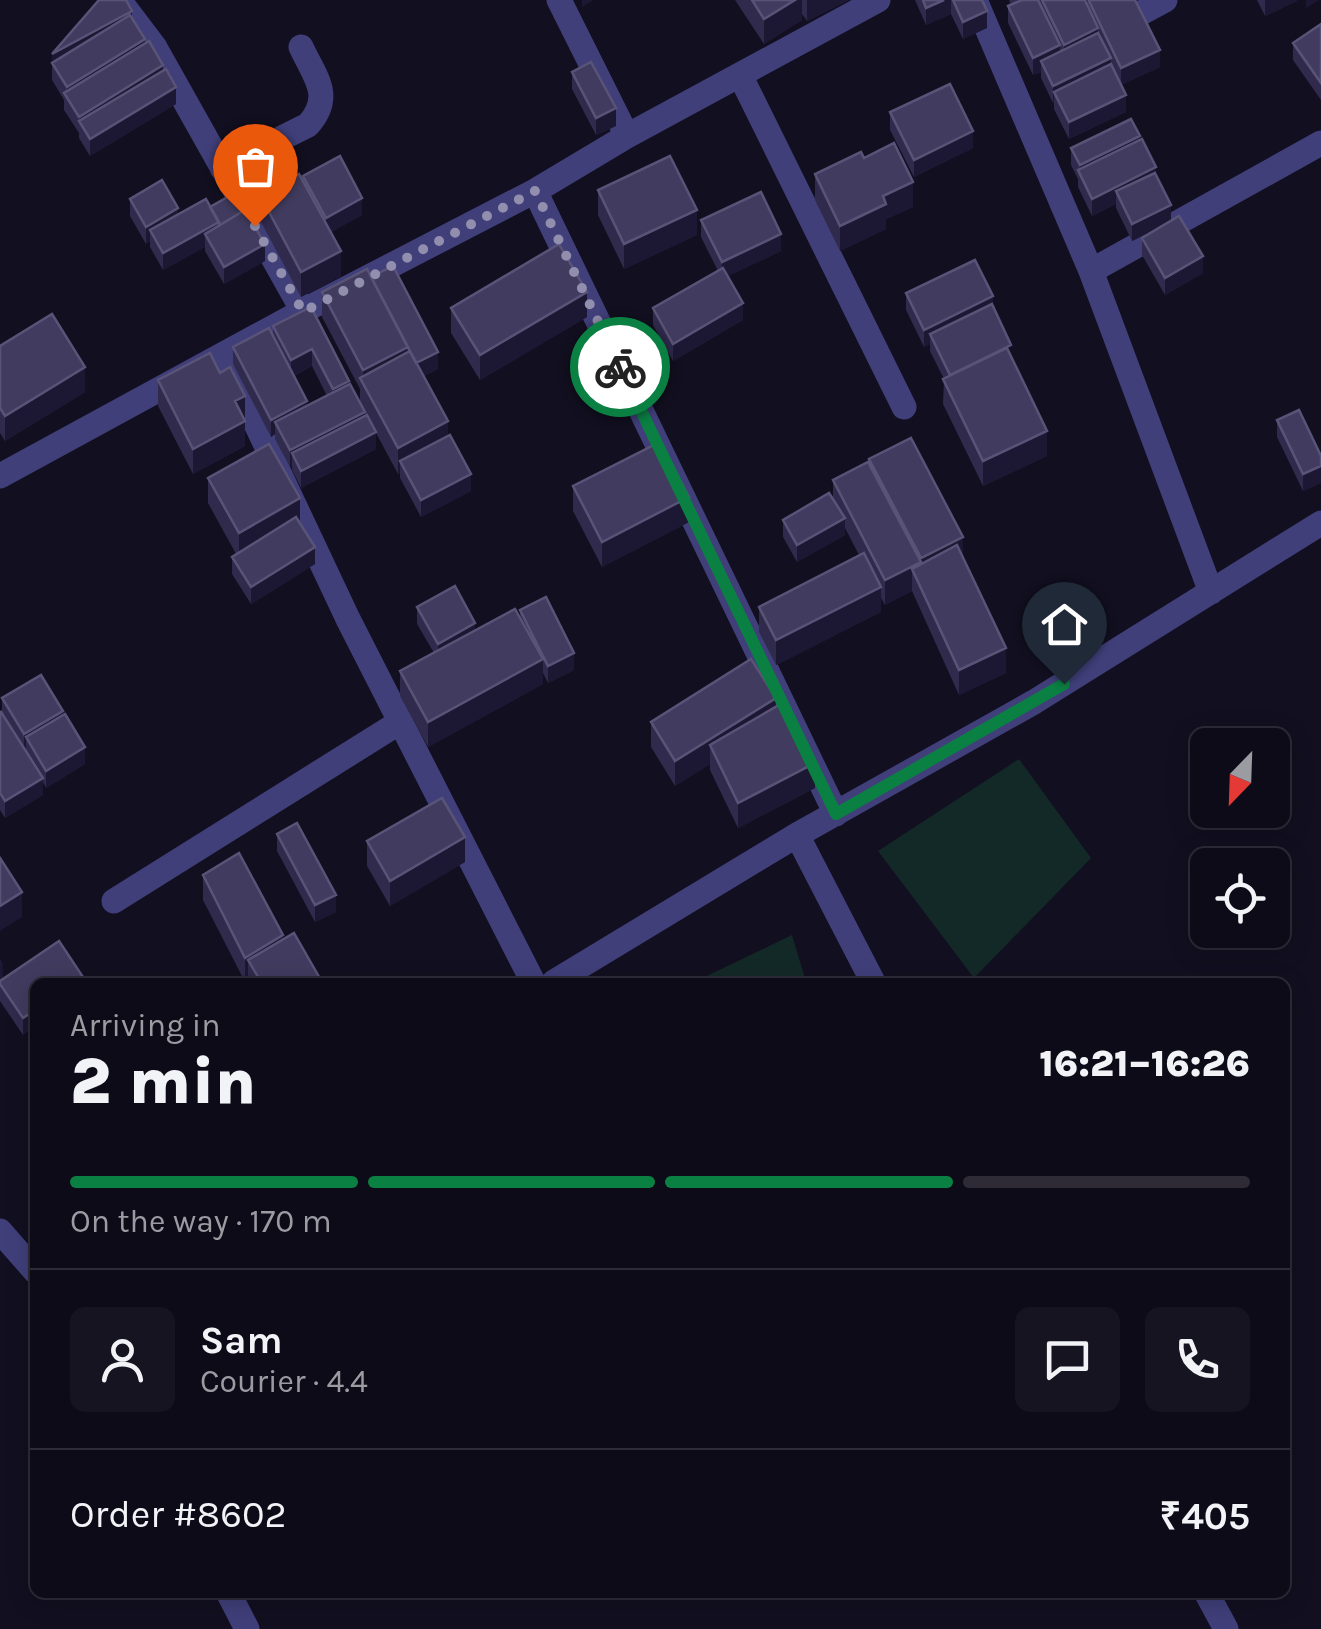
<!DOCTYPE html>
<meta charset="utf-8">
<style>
:root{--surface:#0e0b18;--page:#171421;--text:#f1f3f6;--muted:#9b9ba2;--line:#2e2b37;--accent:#0b8043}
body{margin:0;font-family:Karla,sans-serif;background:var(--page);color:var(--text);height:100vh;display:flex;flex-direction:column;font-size:38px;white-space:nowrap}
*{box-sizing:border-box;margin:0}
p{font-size:32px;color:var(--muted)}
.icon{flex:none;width:55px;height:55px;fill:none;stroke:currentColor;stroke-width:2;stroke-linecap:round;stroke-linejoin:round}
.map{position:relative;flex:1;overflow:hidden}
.details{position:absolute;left:30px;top:978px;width:1260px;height:620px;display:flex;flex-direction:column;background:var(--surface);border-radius:15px;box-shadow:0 5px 25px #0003,0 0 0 2px var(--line)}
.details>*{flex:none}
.needle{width:65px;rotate:203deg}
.buttons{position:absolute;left:1190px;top:728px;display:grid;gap:20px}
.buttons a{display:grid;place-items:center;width:100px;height:100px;border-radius:15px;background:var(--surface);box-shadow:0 5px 25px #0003,0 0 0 2px var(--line);font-size:50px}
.pin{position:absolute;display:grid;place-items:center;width:85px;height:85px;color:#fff;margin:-102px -42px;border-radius:50% 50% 50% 0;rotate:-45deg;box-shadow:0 0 10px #0007}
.pin .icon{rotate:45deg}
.courier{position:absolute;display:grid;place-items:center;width:100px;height:100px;margin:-50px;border:8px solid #0b8043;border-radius:50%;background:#fff;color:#222;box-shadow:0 2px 12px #0007}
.overview em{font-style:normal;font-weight:800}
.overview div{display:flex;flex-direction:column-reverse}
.overview{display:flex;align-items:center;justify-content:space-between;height:170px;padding:0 40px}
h1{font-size:65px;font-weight:800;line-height:75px}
.bar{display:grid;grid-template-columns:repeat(4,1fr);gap:15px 10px;align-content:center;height:120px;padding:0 40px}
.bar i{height:12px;border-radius:8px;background:var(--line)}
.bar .on{background:var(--accent)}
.bar p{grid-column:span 4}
.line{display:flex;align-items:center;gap:25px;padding:0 40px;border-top:2px solid var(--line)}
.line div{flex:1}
.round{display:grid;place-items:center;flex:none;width:105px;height:105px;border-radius:15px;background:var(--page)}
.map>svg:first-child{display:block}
.green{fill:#132928}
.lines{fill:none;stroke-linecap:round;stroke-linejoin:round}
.minor{stroke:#403f7a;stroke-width:25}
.wall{fill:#302a4c;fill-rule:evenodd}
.shaded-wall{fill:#1c1733}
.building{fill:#413c5f;stroke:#595477;stroke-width:2.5}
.done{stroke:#918eae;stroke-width:10;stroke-dasharray:0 18}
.route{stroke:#0b8043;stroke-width:12}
</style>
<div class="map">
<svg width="1321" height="1629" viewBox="0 0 1321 1629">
<rect width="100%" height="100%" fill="#120f20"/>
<path class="green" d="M1019,759l72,99 -117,120 -96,-127z
M792,935l14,47h-112z"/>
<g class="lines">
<path class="minor" d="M119,0l35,46 149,265
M559,0l68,136
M975,0l116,271 120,321
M1141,13l24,-13
M740,75l164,332
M222,168l86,-43c26,-29 7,-48 -7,-78
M535,191l301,623
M1091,271l230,-128
M232,373l116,246 185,363
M0,476l303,-165 232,-120 92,-55 251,-136
M797,835l76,147
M114,901l286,-179
M554,982l243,-147 237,-133 287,-179
M0,1231l35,40
M228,1592l19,37
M1206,1592l20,37"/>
</g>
<path class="wall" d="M735,0h114l-42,21 -5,-7v6l-38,24z
M915,0h67l5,28 -24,11 -12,-25 -25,11z
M1009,0h76l4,8 -2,-8h48l25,67 -39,18 5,27 -57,27 -15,-30v-7l-1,1 -12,-25v-6l-8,3 -25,-52v-17l3,-1z
M1257,0h40v1l-32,15z
M132,19l13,25 18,27 13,33 -86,52 -11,-18v-5l-15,-23v-10l-12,-20v-26z
M1321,24v76l-28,-40v-17z
M572,72l44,54 -20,9 -24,-46z
M890,112l83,36 -59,29 -24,-47z
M1140,140l16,35 15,45 32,53 -38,22 -23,-40v-17l13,-8 -23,11 -16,-33v-4l-24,12 -14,-29v-8l-7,-14v-17z
M864,158l49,49 -27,12v10l-46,22 -25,-51v-26z
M303,176l59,39 -31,17 10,44 -40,21 -41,-77v-25l43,-14z
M598,190l99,45 -73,34 -26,-54z
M130,199l48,15 32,-7 55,54 -41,23 -19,-33v-4l-42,23 -13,-23v-6l-4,3 -16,-28z
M701,220l80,31 -53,25 15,44 -70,41 -20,-36v-17l65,-37 -17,-34z
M371,277l67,92 -14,7 47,115 -50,26 -21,-39v-5l-2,1 -22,-41v16l-75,39 -9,-18v-4l-2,1 -15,-28v-5l-4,3 -38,-73v-17l40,-10v-11l38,-19 38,78 11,17v-13l-38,-72v-25zM312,366l15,30 -20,10 -13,-30z
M906,293l87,15 54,148 -64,30 -40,-82 1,-25 -14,-28v-7l-6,3 -18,-37z
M451,308l136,9 -107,63 -29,-47z
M0,346l85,46 -80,49 -5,-8z
M220,373l25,23v50l-52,28 -35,-68v-26z
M1277,420l44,36v27l-18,8 -26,-54z
M869,459l94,99 43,115 -47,22 -47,-104 -27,14 -4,-7v14l-105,53 -17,-33v-25l100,-52 -14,-27v7l-48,27 -14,-25v-17l50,-22v-18l36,-16z
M208,478l92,45 15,41 -64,40 -19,-30v-17l4,-3 -28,-51z
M573,486l116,36 -87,45 -29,-56z
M417,607l58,23 45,-13v-7l54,60 -26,13 -5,-10v11l-115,63 -28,-51v-25l34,-18 -17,-29z
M2,698l61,18 22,48 -39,24 -3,-6v13l-38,23 -5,-8v-97h2z
M776,706l39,82 -77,40 -28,-58v-6l-35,22 -24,-39v-25z
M277,834l59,78 -21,10 -38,-71z
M367,841l98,21 -75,44 -23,-40z
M203,875l80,65 39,42h-77l-42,-82z
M0,958l3,21 80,3 -60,53 -23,-34z"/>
<path class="shaded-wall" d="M582,0h12l-12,7z
M795,0h7v20l-38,24v-25z
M807,0h42l-42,21z
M944,0h7v14l-25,11v-17z
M1265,0h32v1l-32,15z
M1306,0h13l-13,8z
M132,11v17l-80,35v-9z
M987,11v17l-24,11v-17z
M1098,28v17l-34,17v-17z
M145,39v17l-78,41v-10z
M1060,45v17l-19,-1v11l-8,3v-17z
M1160,50v17l-39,18v-17z
M1111,58v17l-57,17v10l-1,1v-17z
M163,65v17l-84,39v13v-17z
M176,87v17l-86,52v-17z
M1126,95v17l-57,27v-17z
M616,108v18l-20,9v-17z
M973,131v17l-59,29v-17z
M1140,136v17l-60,20v-8z
M1156,167v17l-40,7v13l-24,12v-17z
M913,182v25l-27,12v10l-46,22v-25l43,-30z
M362,198v17l-36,20v-17z
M1171,205v17l-39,19v-17z
M178,208v17l-28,5v11l-4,3v-17z
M697,210v25l-73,34v-25z
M219,222v17l-14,-5v13l-42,23v-17z
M781,234v17l-59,28v-17z
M265,244v17l-41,23v-17z
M341,251v25l-40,21v-25z
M1203,256v17l-38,22v-17z
M587,292v25l-107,63v-25z
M993,296v17l-63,21v10l-6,3v-17z
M743,303v17l-70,41v-17z
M408,347v25l-45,12v-14z
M312,349v17l-21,11v-17z
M438,352v17l-22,11v-17z
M85,367v25l-80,49v-25z
M349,381v17l-16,8v-17z
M245,396v25l-10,-20z
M307,401v17l-32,4v12l-4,3v-17z
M365,412v17l-73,24v13l-2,1v-17z
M245,421v25l-52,28v-25z
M448,421v25l-48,15v12l-2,1v-26z
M1047,431v25l-64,30v-25z
M376,432v17l-75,39v-17z
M1321,466v17l-18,8v-17z
M471,474v17l-50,26v-17z
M689,497v25l-87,45v-25z
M300,498v25l-61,35v-25z
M845,518v17l-48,27v-17z
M963,537v25l-42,21v-25z
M315,547v17l-64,40v-17z
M921,562v25l-9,-18v22l-27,14v-25z
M881,587v25l-105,53v-25z
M475,623v17l-37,21v-17z
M1006,648v25l-47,22v-25z
M574,653v17l-26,13v-17z
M543,659v25l-115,63v-25z
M776,698v25l-66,22v19l-35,22v-25z
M63,711v17l-37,9v13l-2,1v-17z
M85,747v17l-39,24v-17z
M815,763v25l-77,40v-25z
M43,778v17l-38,23v-17z
M465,837v25l-75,44v-25z
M22,892v25l-22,14v-25z
M336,895v17l-21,10v-17z
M283,935v25h-35v21l-3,1v-24z
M3,962l-1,26 -2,-4v-20z
M35,1010v17l-12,8v-17z"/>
<path class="building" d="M99,0h27l6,11 -80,43z
M752,0h43l-31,19z
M923,0h21l-18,8z
M953,0h29l5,11 -24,11z
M1022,0h16l22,45 -27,13 -25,-52z
M1042,0h43l13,28 -34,17z
M1091,0h44l25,50 -39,18 -32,-67z
M130,15l15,24 -78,48 -15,-24z
M1321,24v59l-28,-40z
M1098,33l13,25 -58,28 -12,-25z
M149,41l14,24 -84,52 -15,-24z
M591,62l25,46 -20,10 -24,-46z
M1111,64l15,31 -57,27 -15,-30z
M166,69l10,18 -86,52 -11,-18z
M950,84l23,47 -59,29 -24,-48z
M1131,119l9,17 -60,29 -9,-17z
M1142,139l14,28 -64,32 -14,-29z
M894,143l19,39 -30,14 3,8 -46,22 -25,-52 46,-22 3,6z
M340,156l22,42 -36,20 -23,-42z
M670,156l27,54 -73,34 -26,-54z
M1155,173l16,32 -39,19 -16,-33z
M299,174l42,77 -40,21 -41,-77z
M162,180l16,28 -32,19 -16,-28z
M761,192l20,42 -59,28 -21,-42z
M233,194l10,17 -23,14 -10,-18z
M206,199l13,23 -56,31 -13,-23z
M245,210l20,34 -41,23 -19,-33z
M1179,216l24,40 -38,22 -23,-40z
M559,244l28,48 -107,63 -29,-47z
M975,260l18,36 -69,34 -18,-37z
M393,266l45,86 -22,11 -45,-86z
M723,268l20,35 -70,41 -20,-36z
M367,269l41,78 -45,23 -41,-78z
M992,304l19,41 -61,30 -20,-41z
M311,307l38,74 -16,8 -21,-40 -21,11 -18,-34z
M52,314l33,53 -80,49 -5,-8v-62z
M269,328l38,73 -36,19 -38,-73z
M1007,348l40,83 -64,30 -40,-82z
M410,351l38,70 -50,27 -38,-70z
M210,353l10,20 10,-6 15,29 -10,5 10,20 -52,28 -35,-69z
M350,384l15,28 -75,38 -15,-28z
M1299,410l22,46v10l-18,8 -26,-54z
M367,415l9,17 -75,39 -9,-18z
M450,435l21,39 -50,26 -21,-39z
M911,438l52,99 -42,21 -52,-99z
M660,442l29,55 -87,45 -29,-56z
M269,444l31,54 -61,35 -31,-55z
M868,462l53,100 -36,18 -52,-100z
M829,493l16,25 -48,27 -14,-25z
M296,517l19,30 -64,40 -19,-30z
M957,545l49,103 -47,22 -47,-101z
M864,553l17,34 -105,53 -17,-33z
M455,586l20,37 -37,21 -21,-37z
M546,597l28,56 -26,13 -28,-56z
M515,609l28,50 -115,63 -28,-51z
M751,659l25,39 -101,63 -24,-39z
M41,675l22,36 -39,23 -22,-36z
M784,702l31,61 -77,40 -28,-58z
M1,712l42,66 -38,23 -5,-8v-80z
M65,714l20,33 -39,24 -20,-34z
M442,798l23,39 -75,44 -23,-40z
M297,823l39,72 -21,10 -38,-71z
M239,853l44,82 -38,23 -42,-83z
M0,858l22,34 -22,14z
M294,933l28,49h-61l-13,-22z
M59,941l24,36 -8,5h-40v28l-12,8 -23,-34v-3z"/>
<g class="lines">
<path class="done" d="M255,226l48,86 232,-121 85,176"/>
<path class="route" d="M620,367l216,447 228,-130"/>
</g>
</svg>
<div class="buttons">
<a><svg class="needle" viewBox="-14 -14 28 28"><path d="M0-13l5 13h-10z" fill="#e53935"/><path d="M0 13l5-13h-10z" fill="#9b9ba2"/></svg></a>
<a><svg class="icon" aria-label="locate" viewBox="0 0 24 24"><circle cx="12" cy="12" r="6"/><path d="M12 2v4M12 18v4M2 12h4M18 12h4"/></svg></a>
</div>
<div class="pin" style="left:255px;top:226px;background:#ea580c"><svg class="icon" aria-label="bag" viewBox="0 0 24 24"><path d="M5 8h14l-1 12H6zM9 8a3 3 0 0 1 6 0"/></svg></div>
<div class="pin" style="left:1064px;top:684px;background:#1f2937"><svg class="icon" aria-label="home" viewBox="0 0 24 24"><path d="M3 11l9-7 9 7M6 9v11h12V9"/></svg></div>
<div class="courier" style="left:620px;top:367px"><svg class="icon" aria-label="bike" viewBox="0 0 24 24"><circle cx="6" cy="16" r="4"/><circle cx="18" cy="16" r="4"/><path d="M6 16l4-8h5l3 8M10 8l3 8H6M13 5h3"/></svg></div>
<section class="details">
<div class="overview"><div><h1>2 min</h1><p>Arriving in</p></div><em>16:21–16:26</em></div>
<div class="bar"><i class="on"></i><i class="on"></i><i class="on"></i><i></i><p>On the way · 170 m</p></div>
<div class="line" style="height:180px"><a class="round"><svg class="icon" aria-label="person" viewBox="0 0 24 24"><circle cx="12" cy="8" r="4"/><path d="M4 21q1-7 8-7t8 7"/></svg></a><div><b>Sam</b><p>Courier · 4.4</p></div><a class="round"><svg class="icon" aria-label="chat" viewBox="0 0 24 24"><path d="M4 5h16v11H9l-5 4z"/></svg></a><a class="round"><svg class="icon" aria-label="phone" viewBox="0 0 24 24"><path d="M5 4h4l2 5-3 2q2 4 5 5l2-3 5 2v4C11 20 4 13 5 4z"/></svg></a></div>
<div class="line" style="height:130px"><div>Order #8602</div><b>₹405</b></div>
</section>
</div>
